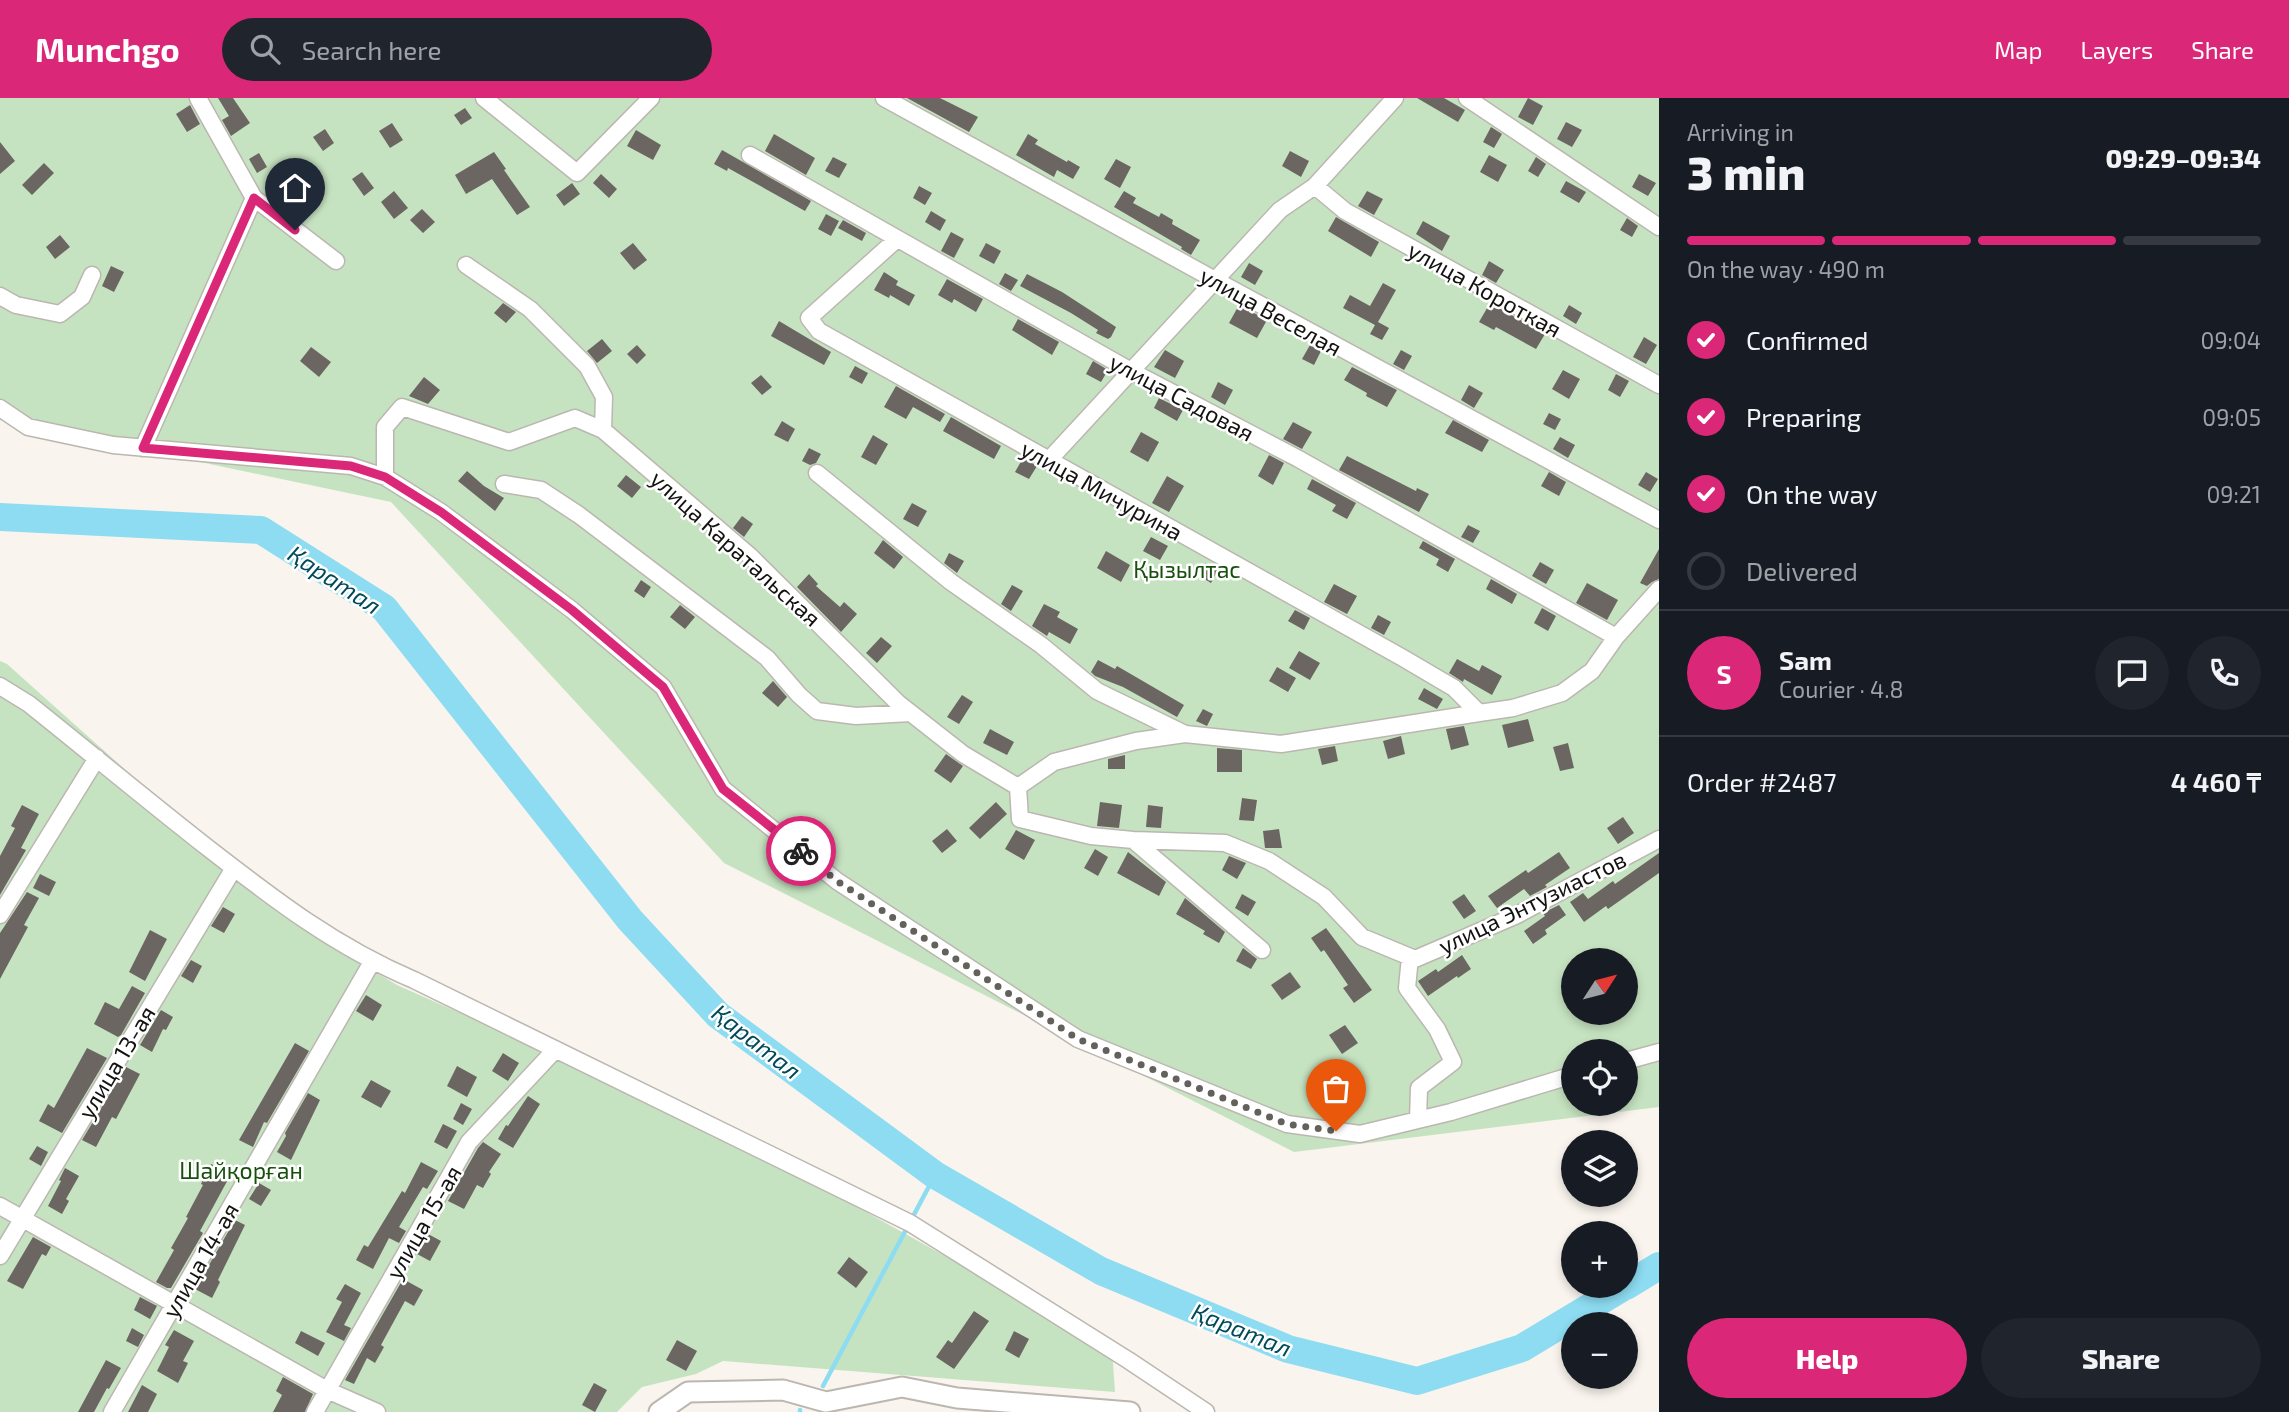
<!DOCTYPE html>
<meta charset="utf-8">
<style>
:root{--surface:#171b24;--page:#20242c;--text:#f1f3f6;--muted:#9ea1a6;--line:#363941;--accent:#db2777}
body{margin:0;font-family:"Exo 2",sans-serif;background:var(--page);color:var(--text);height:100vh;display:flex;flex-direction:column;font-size:26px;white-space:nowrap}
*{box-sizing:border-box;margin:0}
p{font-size:23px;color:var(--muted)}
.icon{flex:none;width:38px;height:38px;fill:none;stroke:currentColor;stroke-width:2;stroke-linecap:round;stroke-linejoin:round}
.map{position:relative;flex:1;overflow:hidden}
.side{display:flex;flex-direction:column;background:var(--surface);width:630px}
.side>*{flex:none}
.needle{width:46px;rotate:54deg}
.tools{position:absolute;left:1561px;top:850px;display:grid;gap:14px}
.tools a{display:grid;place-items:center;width:77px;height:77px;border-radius:50%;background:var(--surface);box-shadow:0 4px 10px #0003;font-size:35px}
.pin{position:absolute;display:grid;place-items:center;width:60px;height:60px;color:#fff;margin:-72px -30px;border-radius:50% 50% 50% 0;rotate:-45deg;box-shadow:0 0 7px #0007}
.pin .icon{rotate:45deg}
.courier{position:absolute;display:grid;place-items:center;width:70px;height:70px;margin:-35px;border:5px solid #db2777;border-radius:50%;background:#fff;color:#222;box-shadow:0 2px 9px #0007}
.headline em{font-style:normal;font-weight:800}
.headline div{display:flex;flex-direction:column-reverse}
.headline{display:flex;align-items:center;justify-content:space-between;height:119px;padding:0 28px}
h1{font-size:46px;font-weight:800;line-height:52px}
.bar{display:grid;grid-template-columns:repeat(4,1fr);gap:10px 7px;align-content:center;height:84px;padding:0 28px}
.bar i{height:9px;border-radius:5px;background:var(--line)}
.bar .current{background:var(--accent)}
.bar p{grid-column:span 4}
.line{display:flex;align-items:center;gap:18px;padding:0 28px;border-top:2px solid var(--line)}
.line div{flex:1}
.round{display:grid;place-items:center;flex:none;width:74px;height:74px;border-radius:37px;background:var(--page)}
ol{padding:0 28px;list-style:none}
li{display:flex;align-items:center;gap:21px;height:77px}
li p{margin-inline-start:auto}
li .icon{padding:7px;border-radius:50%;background:var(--accent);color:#fff;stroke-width:4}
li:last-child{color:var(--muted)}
li i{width:38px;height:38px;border:4px solid var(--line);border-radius:50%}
.primary-button{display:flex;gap:14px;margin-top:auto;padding:14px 28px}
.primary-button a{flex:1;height:80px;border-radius:42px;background:var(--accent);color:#fff;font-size:28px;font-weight:800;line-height:80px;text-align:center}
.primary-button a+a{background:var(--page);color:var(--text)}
header{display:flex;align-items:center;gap:42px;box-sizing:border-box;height:98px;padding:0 35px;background:var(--accent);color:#fff}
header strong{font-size:33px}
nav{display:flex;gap:38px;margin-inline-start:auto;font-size:24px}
.search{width:490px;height:63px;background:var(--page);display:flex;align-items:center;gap:18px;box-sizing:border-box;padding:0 24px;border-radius:38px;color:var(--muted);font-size:26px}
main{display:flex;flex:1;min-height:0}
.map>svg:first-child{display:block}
.green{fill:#c6e3c1;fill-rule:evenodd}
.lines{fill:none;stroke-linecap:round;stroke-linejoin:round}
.stream{stroke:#8ddcf1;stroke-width:4.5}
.river{stroke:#8ddcf1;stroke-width:28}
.building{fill:#6b6661}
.minor-casing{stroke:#bbb7b0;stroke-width:19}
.tertiary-casing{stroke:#bbb7b0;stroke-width:23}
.minor{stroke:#fff;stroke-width:16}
.tertiary{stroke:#fff;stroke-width:19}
.done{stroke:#64615d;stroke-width:7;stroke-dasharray:0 12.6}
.route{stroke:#db2777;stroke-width:9}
.labels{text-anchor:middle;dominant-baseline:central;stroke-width:5;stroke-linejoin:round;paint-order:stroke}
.street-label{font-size:23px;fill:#131210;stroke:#fff}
.park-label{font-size:23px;fill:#17500d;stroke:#fff}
.water-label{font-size:24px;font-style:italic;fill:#004a59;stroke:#fff}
</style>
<header>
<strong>Munchgo</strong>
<div class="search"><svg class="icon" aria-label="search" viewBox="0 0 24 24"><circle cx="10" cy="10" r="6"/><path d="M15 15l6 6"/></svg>Search here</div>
<nav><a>Map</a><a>Layers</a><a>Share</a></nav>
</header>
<main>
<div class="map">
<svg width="1659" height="1314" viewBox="0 0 1659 1314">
<rect width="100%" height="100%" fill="#f9f4ed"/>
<path class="green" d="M0,0h1659v1009l-365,45 -570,-289 -333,-361 -391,-82zM1573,863h53v52h-53zM1573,954h53v52h-53z
M0,563l7,3 293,262 97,59 302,134 413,230 3,43 -392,-31 -27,13 -54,13 -25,25h-617z"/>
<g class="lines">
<path class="stream" d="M823,1288l112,-211
M800,1314v-2"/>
<path class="river" d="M0,419l261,13 123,78 246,312 88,95 217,160 166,96 187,78 129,32 105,-33 103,-62
M1626,1188l33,-20"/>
</g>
<path class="building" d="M218,0h15l17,25 -19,13 -9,-16 7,-4z
M907,0h33l38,19 -9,15z
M1417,0h27l21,12 -7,12z
M1528,0l15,8 -10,19 -15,-8z
M190,7l10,19 -13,8 -11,-18z
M465,10l7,10 -11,7 -7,-10z
M1566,24l16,8 -10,17 -15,-8z
M392,25l11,17 -13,8 -11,-17z
M1491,29l11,7 -8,14 -11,-6z
M325,31l9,14 -11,8 -10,-14z
M636,32l25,15 -8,15 -26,-14z
M774,36l41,24 -9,17 -41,-24z
M1028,36l10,6 -3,4 32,18 1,-2 12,7 -7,12 -16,-9 -3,7 -38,-22z
M0,44l15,19 -15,13z
M722,52l89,51 -6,10 -77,-43 -1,3 -13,-7z
M1290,53l19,10 -8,16 -19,-11z
M494,54l12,17 -2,1 26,37 -13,8 -25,-36 -26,15 -11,-19z
M259,55l8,14 -10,6 -8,-14z
M1489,57l18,10 -9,17 -18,-10z
M833,59l14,7 -8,14 -14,-7z
M1536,59l10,7 -8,13 -10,-6z
M1116,61l15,8 -11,21 -16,-9z
M44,65l10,10 -22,22 -10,-10z
M362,74l12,16 -10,8 -12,-17z
M601,76l16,15 -8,9 -16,-15z
M1639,76l17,9 -8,13 -16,-9z
M1566,83l20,11 -7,11 -19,-11z
M572,85l8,11 -16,12 -8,-11z
M919,88l13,7 -7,12 -12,-7z
M394,93l14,17 -14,11 -13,-17z
M1124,93l12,7 -3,5 26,14 2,-4 12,7 -1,4 28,16 -9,15 -10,-6 1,-2 -68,-40z
M1367,93l16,8 -9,16 -16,-9z
M422,111l13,13 -12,11 -13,-13z
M931,113l15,9 -6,11 -15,-9z
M826,116l13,7 -8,15 -13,-7z
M1336,119l43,25 -8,15 -43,-26z
M1627,120l11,8 -6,11 -12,-7z
M843,122l23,13 -4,8 -24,-13z
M1423,123l27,15 -8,15 -26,-17z
M951,134l13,7 -10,19 -13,-7z
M60,137l10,12 -15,12 -9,-12z
M633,145l14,17 -13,10 -14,-17z
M986,145l15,8 -7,13 -15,-8z
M1489,163l15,9 -8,13 -14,-8z
M1249,165l14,8 -8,14 -14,-8z
M111,168l13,6 -10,20 -12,-6z
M884,174l14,9 -2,4 19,10 -6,11 -19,-11 -1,3 -15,-8z
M1005,175l13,7 -7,11 -12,-7z
M1027,176l35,18 54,35 -5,10 -3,2 -12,-6 2,-3 -27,-17 -51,-27z
M947,181l36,20 -7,13 -22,-13 -2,4 -14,-8z
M1383,185l13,7 -18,32 11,6 -7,12 -12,-6 5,-9 -32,-17 7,-13 20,11z
M503,205l13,9 -10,11 -12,-10z
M1490,205l55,31 -9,15 -40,-22 -2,3 -15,-8z
M1239,207l28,15 -10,18 -28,-15z
M1569,207l13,8 -6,11 -13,-8z
M1018,221l41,23 -7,13 -40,-25z
M779,223l52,31 -7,13 -53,-29z
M1644,239l13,8 -11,19 -13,-7z
M602,241l10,12 -15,12 -10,-12z
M637,247l9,10 -9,9 -10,-10z
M1310,247l11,6 -7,14 -12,-6z
M311,249l20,15 -12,15 -19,-16z
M1165,252l19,11 -9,17 -21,-11z
M1401,252l11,6 -8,14 -11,-6z
M1093,263l15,9 -7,12 -15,-8z
M855,268l13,7 -6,11 -13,-7z
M1352,269l45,23 -10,17 -21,-11 1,-3 -23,-13z
M1563,272l17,9 -11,20 -17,-10z
M1616,276l13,7 -9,16 -12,-7z
M761,277l11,12 -10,8 -11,-12z
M424,279l16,13 -12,14 -19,-8z
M1218,284l15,8 -8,15 -14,-8z
M1469,287l14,8 -9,15 -13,-8z
M896,288l49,28 -5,8 -27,-15 -7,12 -22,-12z
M1159,300l24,12 -6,11 -23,-13z
M1549,315l12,6 -6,11 -12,-6z
M951,319l50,29 -7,13 -51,-28z
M1453,322l36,20 -7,12 -37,-19z
M782,323l13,8 -7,13 -14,-7z
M1293,324l19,10 -10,17 -19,-10z
M1141,334l18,10 -11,20 -18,-10z
M873,337l15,9 -12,21 -15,-8z
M1560,339l15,8 -7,13 -15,-9z
M809,350l12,6 -5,9 -6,2 -8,-4z
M1269,357l15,8 -11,22 -15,-9z
M1347,358l69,35 1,-3 12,6 -10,18 -80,-42z
M1023,360l14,8 -8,13 -14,-7z
M467,373l17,15 20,12 -9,13 -37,-30z
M1549,374l17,10 -7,14 -18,-10z
M1646,374l12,7 -8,13 -12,-7z
M626,377l15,12 -9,11 -15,-12z
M1167,378l17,10 -15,26 -17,-9z
M1312,381l44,24 -9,16 -15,-8 4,-6 -29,-16z
M912,405l15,8 -9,16 -15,-8z
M742,418l11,8 -9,13 -11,-9z
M1468,427l12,6 -7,12 -12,-6z
M1151,439l17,9 -8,14 -17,-9z
M883,442l20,17 -9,12 -20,-16z
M1423,443l32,18 -7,13 -12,-7 3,-6 -20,-11z
M1659,451v30l-7,3 -5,4 -7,-3z
M1106,453l24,14 -9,17 -24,-14z
M949,455l15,8 -7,12 -13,-10z
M1540,464l14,8 -8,14 -14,-8z
M1205,465l13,7 -7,13 -13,-8z
M809,476l9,10 -2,2 24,21 4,-5 13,12 -16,18 -44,-45z
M1491,481l26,15 -5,10 -26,-15z
M641,482l10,7 -7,11 -10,-7z
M1587,485l31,17 -11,20 -31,-17z
M1334,486l23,12 -10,18 -23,-12z
M1012,487l11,6 -12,20 -10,-7z
M1044,506l16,8 -3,5 21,12 -8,15 -21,-12 -2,4 -15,-10z
M680,507l15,12 -10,12 -15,-12z
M1542,510l14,8 -8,15 -14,-8z
M1295,512l15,8 -6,12 -16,-9z
M1378,517l13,7 -7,13 -13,-7z
M881,539l11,9 -15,17 -11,-10z
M1299,553l21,12 -10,17 -21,-12z
M1457,561l22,12 3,-6 20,11 -10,19 -28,-16 -1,3 -14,-9z
M1098,562l17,9 2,-3 67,39 -7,12 -54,-30 -28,-11 -4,-4z
M1277,569l19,11 -8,14 -19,-11z
M773,583l14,16 -9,10 -16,-14z
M1424,590l19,11 -6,10 -19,-10z
M962,597l11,7 -14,22 -12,-7z
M1203,611l10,5 -6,12 -11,-5z
M1528,621l6,22 -26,7 -6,-23z
M1464,628l5,19 -18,5 -5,-21z
M990,631l24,13 -7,13 -24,-12z
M1401,638l4,18 -17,5 -5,-18z
M1568,645l6,25 -14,3 -7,-24z
M1335,648l3,15 -16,4 -4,-16z
M1217,650l25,2v22h-25z
M946,656l17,12 -12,17 -17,-12z
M1125,657v14h-17v-10z
M1242,700l15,2 -3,21 -15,-1z
M996,704l11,12 -27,25 -11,-11z
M1100,704l22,3 -3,23 -22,-2z
M22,707l17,9 -18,34 5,2 -26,45v-39l15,-28 -4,-2z
M1148,707l15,2 -2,21 -15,-1z
M1623,719l11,16 -16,11 -11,-16z
M947,731l10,12 -15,12 -10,-12z
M1279,731l3,19h-17l-2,-17z
M1016,732l19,10 -11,20 -19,-11z
M1095,751l13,8 -10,19 -14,-8z
M1128,754l38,30 -7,14 -42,-23z
M1559,754l11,16 -25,17 2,2 -17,9 -6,-7 -27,19 -9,-12 38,-26 2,3z
M1659,755v20l-51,36 -2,-3 -22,16 -14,-20 13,-9 5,6 25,-18 2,3z
M1229,758l17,7 -9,16 -15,-9z
M40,776l16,8 -7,14 -16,-8z
M27,794l12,6 -15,27 4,2 -28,52v-46z
M1242,796l14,8 -8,14 -13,-8z
M1464,796l12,17 -12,8 -12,-17z
M1185,800l40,34 -6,11 -16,-9 2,-3 -29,-17z
M1559,807l7,10 -21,15 2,4 -14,10 -9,-13 21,-15 -2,-3z
M223,809l12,7 -11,19 -13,-7z
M1326,830l46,62 -18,13 -11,-15 5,-3 -24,-35 -3,2 -10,-14z
M150,832l17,9 -22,42 -16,-9z
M1243,850l14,11 -6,10 -15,-8z
M1462,857l9,14 -13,9 -1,-2 -29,20 -10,-15 18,-12 2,3z
M191,862l11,6 -9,17 -12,-7z
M1290,874l11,15 -19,13 -11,-15z
M132,888l13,7 -24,42 -3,2 -24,-13 11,-22 14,7z
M366,897l16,10 -9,16 -17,-10z
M161,912l12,7 -7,13 -3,-1 -11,23 -12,-7z
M1345,927l13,18 -16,11 -13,-19z
M295,945l14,8 -42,72 -3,-1 -11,25 -14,-7z
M87,950l20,10 -45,75 -23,-12 9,-17 6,4z
M503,955l16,10 -11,18 -16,-10z
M457,968l20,11 -10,20 -20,-11z
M126,969l14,7 -24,45 -4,-2 -16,30 -14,-7z
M371,982l20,11 -10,17 -20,-11z
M308,995l12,7 -29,60 -14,-8 9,-16 -1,-3z
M528,998l12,8 -27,44 -15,-9 8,-14 2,1z
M461,1005l11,6 -9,16 -10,-6z
M443,1026l14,7 -10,18 -13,-7z
M483,1044l18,12 -12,18 2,2 -8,14 -6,-3 -13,24 -16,-8 30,-53z
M37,1048l11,6 -7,14 -12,-7z
M421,1064l17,9 -11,18 -4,-2 -24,40 7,4 -7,12 -10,-5 -16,31 -17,-9 8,-15 4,2 34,-56 3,2z
M211,1066l20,10 -31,57 3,2 -32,55h-4l-11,-6 18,-32 -3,-2 17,-30 -2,-1 17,-32 -2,-1z
M65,1070l14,8 -13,23 3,2 -7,13 -14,-8 13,-25 -2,-1z
M259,1085l12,7 -10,16 -12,-7z
M235,1122l10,5 -27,55 2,2 -8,16 -17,-9z
M428,1136l13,7 -11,20 -13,-7z
M33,1139l18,10 -5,9 -4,-2 -19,35 -16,-8z
M849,1159l19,15 -12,16 -19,-15z
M403,1181l20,11 -9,16 -9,-5 -24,44 3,2 -9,16 -8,-5 -13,26 -9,-4z
M345,1186l16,9 -17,32 7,3 -7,13 -18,-9 16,-30 -6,-3z
M140,1199l17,9 -7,13 -16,-9z
M974,1213l15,10 -35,48 -18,-12 12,-17 4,3z
M132,1230l12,7 -6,12 -12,-6z
M174,1232l20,11 -11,20 5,2 -10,20 -21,-12 12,-24 -4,-2z
M301,1233l24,12 -7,13 -23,-13z
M1014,1233l15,8 -10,19 -14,-8z
M677,1242l20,11 -11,20 -20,-11z
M106,1262l15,8 -12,21 -2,-1 -13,24h-16z
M283,1279l30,17 -8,18h-32l9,-17 -6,-4z
M594,1285l13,7 -12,22 -13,-7z
M142,1287l15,9 -9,18h-20z"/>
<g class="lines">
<defs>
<path id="minor" d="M198,0l56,100 82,63
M484,0l93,75 74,-75
M884,0l331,182 444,240
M1467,0l192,129
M750,57l381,216 166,87 319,179
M1315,88l30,25 314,174
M897,141l-88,79 10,13 584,327 51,30 25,25 34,-5 49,-15 30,-22 24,-34 43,-48
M466,167l64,44 57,57 17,31 -1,33 147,126 148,147 65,51 55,33 2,32 71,17 42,4 92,3 44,18 55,36 38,40 53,22 100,-43 144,-77
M0,198l16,9 44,9 22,-17 10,-22
M0,310l28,19 85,18 238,21 34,11 56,35 131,98 91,77 60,102 114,92 241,158 209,85 73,10 91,-22 122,-37
M143,350l111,-250
M1048,363l232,-251 35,-24 80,-88
M817,375l134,109 90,63 56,46 88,43
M385,379v-50l17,-20 107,35 66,-24 28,12
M504,386l37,6 38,25 188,143 32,37 18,16 39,5 55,-3
M0,588l29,18c60,48 119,97 179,144 67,52 128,99 206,132l496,243 218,137 78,52
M1018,689l36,-25 82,-21 49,-7 96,10 198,-31
M1133,742l129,110
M0,817l97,-157
M1410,859l-3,31 30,41 16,33 -34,26 -1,32
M1626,963l33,-9
M0,1108l327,184 50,22
M0,1158l234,-388
M112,1314l260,-450
M315,1314l154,-270 86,-92"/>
<path id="tertiary" d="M659,1314l29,-20 95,-2 43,12 76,-15 55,11 173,14"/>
</defs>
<use href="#minor" class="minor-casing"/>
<use href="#tertiary" class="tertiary-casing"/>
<use href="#minor" class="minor"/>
<use href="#tertiary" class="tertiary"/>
</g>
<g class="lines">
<path class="done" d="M801,753l36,30 241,158 209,85 49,7"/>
<path class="route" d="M295,132l-41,-32 -111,250 208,18 34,11 56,35 131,98 91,77 60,102 78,62"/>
</g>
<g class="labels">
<g class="street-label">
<text transform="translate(1485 191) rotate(29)">улица Короткая</text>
<text transform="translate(1271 213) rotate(29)">улица Веселая</text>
<text transform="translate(1182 299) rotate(28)">улица Садовая</text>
<text transform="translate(1102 392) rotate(29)">улица Мичурина</text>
<text transform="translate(736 450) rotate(42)">улица Каратальская</text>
<text transform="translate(1532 804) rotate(-26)">улица Энтузиастов</text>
<text transform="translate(116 964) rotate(-59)">улица 13-ая</text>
<text transform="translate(423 1124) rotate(-60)">улица 15-ая</text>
<text transform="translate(200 1162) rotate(-60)">улица 14-ая</text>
</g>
<g class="park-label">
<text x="1187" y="471">Қызылтас</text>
<text x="241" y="1072">Шайқорған</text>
</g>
<g class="water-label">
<text transform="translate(335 481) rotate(33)">Қаратал</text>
<text transform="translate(757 943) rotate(38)">Қаратал</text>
<text transform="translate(1242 1231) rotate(22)">Қаратал</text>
</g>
</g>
</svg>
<div class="tools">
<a><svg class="needle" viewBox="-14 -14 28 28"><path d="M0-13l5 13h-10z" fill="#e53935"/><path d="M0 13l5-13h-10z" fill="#9ea1a6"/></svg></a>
<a><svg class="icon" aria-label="locate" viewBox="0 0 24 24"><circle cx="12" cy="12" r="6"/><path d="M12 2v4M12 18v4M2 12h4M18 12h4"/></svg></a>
<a><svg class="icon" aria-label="layers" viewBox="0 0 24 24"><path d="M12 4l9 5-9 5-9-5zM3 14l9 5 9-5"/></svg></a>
<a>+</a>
<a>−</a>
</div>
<div class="pin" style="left:1336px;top:1033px;background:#ea580c"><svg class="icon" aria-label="bag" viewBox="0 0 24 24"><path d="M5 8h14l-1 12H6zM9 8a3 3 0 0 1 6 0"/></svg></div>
<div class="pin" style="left:295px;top:132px;background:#1f2937"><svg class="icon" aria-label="home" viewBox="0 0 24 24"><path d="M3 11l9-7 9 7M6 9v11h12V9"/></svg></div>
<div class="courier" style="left:801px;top:753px"><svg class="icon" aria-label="bike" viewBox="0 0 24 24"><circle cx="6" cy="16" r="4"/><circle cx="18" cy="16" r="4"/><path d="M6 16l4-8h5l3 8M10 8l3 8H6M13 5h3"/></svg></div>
</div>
<section class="side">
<div class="headline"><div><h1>3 min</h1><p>Arriving in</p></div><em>09:29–09:34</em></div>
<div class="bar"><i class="current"></i><i class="current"></i><i class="current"></i><i></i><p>On the way · 490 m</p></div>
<ol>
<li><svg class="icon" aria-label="check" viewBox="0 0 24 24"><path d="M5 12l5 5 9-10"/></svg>Confirmed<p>09:04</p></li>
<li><svg class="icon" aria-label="check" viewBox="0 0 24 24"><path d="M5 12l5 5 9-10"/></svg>Preparing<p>09:05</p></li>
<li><svg class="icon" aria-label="check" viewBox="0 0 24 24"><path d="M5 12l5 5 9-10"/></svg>On the way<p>09:21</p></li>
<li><i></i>Delivered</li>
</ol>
<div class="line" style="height:126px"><b class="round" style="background:var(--accent);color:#fff">S</b><div><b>Sam</b><p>Courier · 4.8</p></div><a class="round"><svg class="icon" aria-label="chat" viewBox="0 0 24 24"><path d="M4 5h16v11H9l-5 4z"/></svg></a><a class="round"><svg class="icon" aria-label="phone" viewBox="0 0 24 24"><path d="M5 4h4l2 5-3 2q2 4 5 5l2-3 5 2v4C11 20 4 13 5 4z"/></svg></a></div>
<div class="line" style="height:91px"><div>Order #2487</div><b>4 460 ₸</b></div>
<div class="primary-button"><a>Help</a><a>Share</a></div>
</section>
</main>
